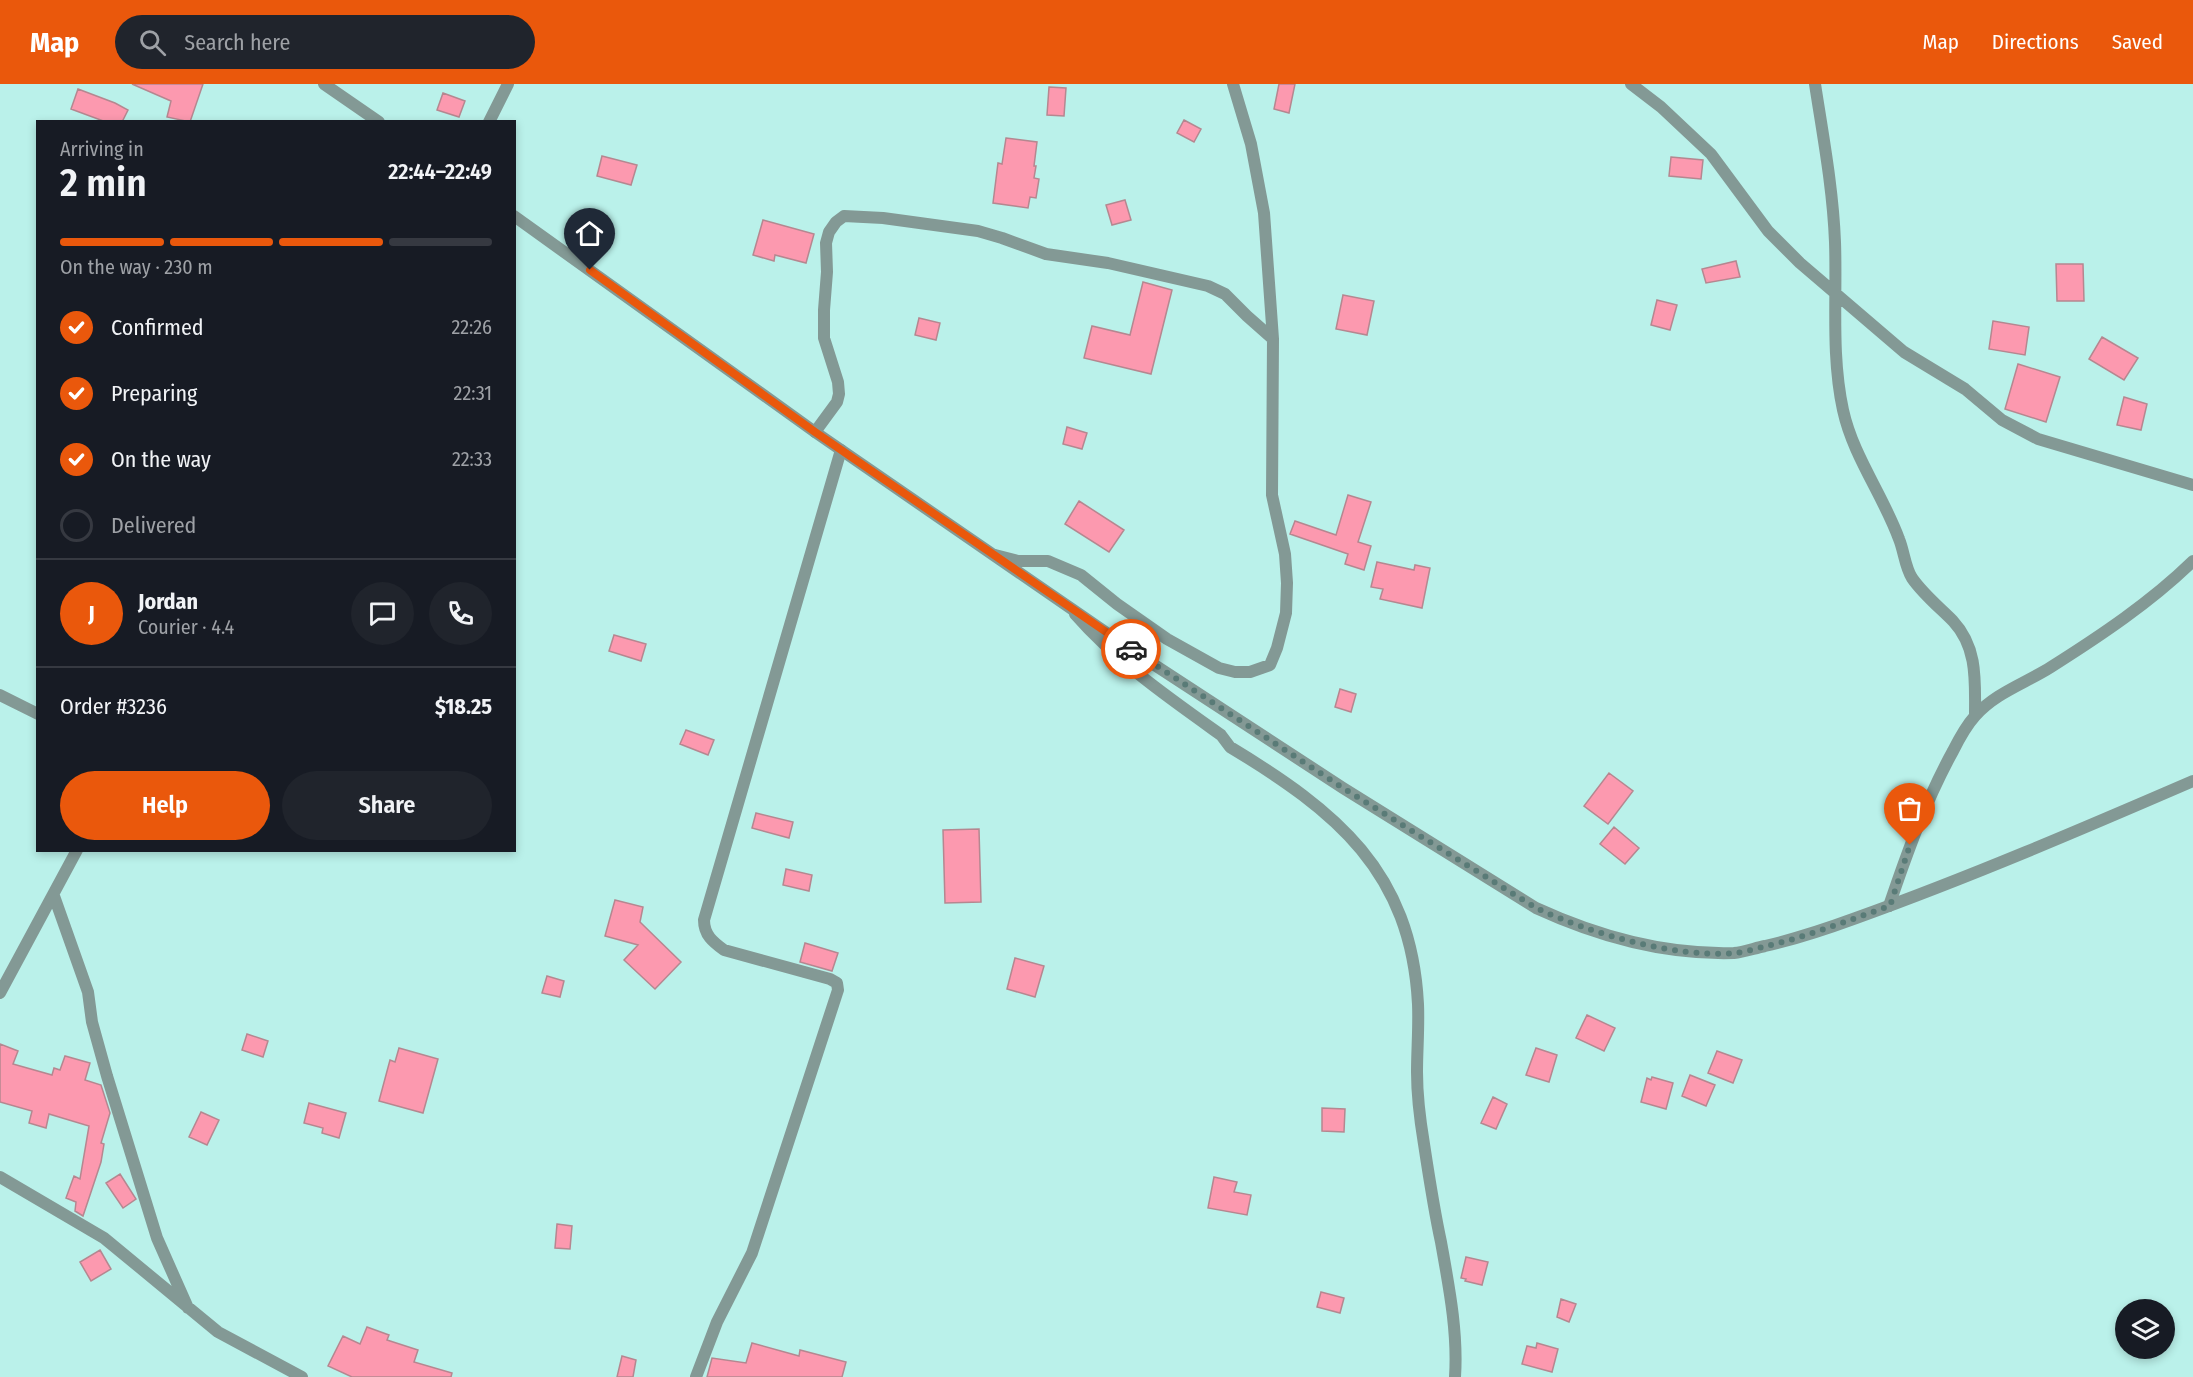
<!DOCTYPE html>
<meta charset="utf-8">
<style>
:root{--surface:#171b24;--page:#20242c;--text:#f1f3f6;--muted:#9ea1a6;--line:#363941;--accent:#ea580c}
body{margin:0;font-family:"Fira Sans Condensed",sans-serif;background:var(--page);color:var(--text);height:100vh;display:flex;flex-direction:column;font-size:22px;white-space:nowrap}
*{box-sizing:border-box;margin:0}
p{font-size:20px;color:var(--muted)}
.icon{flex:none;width:33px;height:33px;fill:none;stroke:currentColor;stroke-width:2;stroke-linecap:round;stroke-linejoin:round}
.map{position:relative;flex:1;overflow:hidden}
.side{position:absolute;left:36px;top:36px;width:480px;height:732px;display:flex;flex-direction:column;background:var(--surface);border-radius:0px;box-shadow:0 3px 9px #0003}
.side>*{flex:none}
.tools{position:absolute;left:2115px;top:1215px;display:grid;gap:12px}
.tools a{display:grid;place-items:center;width:60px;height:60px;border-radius:50%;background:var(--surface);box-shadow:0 3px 9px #0003;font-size:30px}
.pin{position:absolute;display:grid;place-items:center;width:51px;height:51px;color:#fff;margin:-62px -26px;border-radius:50% 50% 50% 0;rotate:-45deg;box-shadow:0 0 6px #0007}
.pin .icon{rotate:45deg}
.courier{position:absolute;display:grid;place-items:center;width:60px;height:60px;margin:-30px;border:4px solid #ea580c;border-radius:50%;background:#fff;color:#222;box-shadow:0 2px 8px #0007}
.summary em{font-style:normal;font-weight:600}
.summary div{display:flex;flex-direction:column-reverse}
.summary{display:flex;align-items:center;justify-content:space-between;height:102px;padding:0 24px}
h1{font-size:39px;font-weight:600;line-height:45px}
.bar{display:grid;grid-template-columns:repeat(4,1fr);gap:9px 6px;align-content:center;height:72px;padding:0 24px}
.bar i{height:8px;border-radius:4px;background:var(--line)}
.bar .selected{background:var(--accent)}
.bar p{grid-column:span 4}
.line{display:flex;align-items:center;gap:15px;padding:0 24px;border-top:2px solid var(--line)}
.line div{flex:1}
.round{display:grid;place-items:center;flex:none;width:63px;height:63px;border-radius:32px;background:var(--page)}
ol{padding:0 24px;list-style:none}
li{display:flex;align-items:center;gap:18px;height:66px}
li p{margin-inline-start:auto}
li .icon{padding:6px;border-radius:50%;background:var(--accent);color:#fff;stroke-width:4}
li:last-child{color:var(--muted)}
li i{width:33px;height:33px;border:3px solid var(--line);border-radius:50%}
.button{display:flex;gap:12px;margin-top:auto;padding:12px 24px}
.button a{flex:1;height:69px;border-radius:36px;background:var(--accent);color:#fff;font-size:24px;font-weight:600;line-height:69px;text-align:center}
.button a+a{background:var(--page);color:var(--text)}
header{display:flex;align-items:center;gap:36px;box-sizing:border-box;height:84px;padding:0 30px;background:var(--accent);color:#fff}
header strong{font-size:28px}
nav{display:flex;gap:33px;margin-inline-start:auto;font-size:21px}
.search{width:420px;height:54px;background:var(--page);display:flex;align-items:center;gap:15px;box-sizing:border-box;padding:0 21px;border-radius:33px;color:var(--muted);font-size:22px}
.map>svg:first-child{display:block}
.building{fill:#fc99af;stroke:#b58790;stroke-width:1.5}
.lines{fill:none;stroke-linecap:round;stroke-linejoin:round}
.minor{stroke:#839995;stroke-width:12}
.tertiary{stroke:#839995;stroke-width:12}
.done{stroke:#597b77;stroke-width:6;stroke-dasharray:0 10.8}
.route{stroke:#ea580c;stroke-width:8}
</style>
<header>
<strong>Map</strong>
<div class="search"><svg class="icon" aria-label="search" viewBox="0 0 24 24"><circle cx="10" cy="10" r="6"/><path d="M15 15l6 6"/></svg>Search here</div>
<nav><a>Map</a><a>Directions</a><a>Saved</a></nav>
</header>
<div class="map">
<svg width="2193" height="1293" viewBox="0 0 2193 1293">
<rect width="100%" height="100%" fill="#baf1ea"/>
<path class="building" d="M132,0h71l-13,38 -23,-5 4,-16z
M1279,0h16l-6,29 -15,-4z
M1049,3l17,1 -2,28 -17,-1z
M78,5l37,14 13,7 -6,12h-16l-35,-13z
M443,9l22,8 -6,16 -22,-7z
M1184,36l17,9 -7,13 -17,-9z
M1006,54l31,4 -3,24h2l-2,12 5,1 -3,19 -6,-1 -2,11 -35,-5 5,-40 4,1z
M602,72l35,9 -6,20 -34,-9z
M1671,73l32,3 -2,19 -32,-3z
M1125,116l6,20 -19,5 -6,-20z
M763,136l51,14 -8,29 -31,-8 -1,6 -21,-6z
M1736,177l4,16 -34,6 -4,-14z
M2056,180h27l1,37h-27z
M1143,198l29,8 -21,84 -67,-16 8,-32 38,9z
M1343,211l31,6 -7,34 -31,-6z
M1657,216l20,5 -7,25 -19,-5z
M919,234l21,5 -4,17 -21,-5z
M1993,237l36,6 -4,28 -36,-6z
M2102,253l36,21 -14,22 -35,-21z
M2018,280l42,13 -14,45 -41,-13z
M2124,313l23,7 -6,26 -24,-5z
M1067,343l20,6 -5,16 -19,-5z
M1348,411l23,7 -13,40 13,4 -7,24 -19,-6 3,-10 -58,-20 5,-13 41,14z
M1079,417l45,29 -15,22 -44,-28z
M1377,478l37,8 1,-5 15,3 -8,40 -42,-9 3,-10 -12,-2z
M614,551l32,9 -5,17 -32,-10z
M1340,605l16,5 -5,18 -16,-5z
M686,646l28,10 -6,15 -28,-11z
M1609,689l24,18 -25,33 -24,-18z
M756,729l37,9 -4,16 -37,-10z
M1614,743l25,21 -14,16 -25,-20z
M979,745l2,73 -36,1 -2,-73z
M786,785l26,6 -3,16 -26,-6z
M615,816l28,7 -3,15 41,40 -26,27 -31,-29 14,-15 -33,-9z
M805,859l33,10 -6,18 -32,-9z
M1015,874l29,8 -9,31 -28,-8z
M547,892l17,5 -4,16 -18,-4z
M1587,931l28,13 -11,23 -28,-13z
M247,950l21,7 -5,16 -21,-7z
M0,960l18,7 -5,13 39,11 2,-7 6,2 5,-14 25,7 -5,17 16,5 9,28 -9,30 3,1 -3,18 -18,54 -8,-5 1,-9 -10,-4 8,-22 6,3 9,-53 -40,-12 -3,14 -17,-5 3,-12 -32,-9z
M399,964l39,11 -15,54 -44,-12 11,-41 5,2z
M1536,964l21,7 -8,27 -23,-7z
M1717,967l25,9 -9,23 -25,-10z
M1690,991l25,10 -9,21 -24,-10z
M1652,993l21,6 -7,26 -25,-7 6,-24 4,2z
M1493,1013l14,7 -11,25 -15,-6z
M309,1019l37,10 -7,25 -17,-5 1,-5 -19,-5z
M1322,1024l23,1 -1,23 -22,-1z
M201,1028l18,8 -12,25 -18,-8z
M120,1090l16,25 -13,9 -17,-25z
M1214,1093l23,5 -3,10 17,3 -4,20 -39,-7z
M557,1140l15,2 -2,23 -15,-1z
M100,1166l11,19 -20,12 -11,-19z
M1466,1173l22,5 -6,23 -17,-4 1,-2 -5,-1z
M1321,1208l23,6 -4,15 -23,-6z
M1561,1215l15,5 -7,18 -12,-5z
M367,1243l22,8 -2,5 31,10 -4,12 38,11 -1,4h-99l-24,-11 15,-30 17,8z
M752,1259l47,13 1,-6 46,12 -4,15h-135l5,-19 34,5z
M1537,1259l21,6 -6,23 -30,-8 5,-18 9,2z
M622,1272l14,4 -3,17h-16z"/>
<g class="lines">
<path class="minor" d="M1631,0l30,23 50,47 57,77 32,32 104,89 61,37 37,31 36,19 155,46
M1815,0c8,52 18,105 20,158 2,56 -4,113 8,168 10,46 40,85 56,129 5,12 6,28 13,39 11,16 27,29 41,43 25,27 22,60 22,95
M489,38l19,-38
M815,348l22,-30 2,-8 -1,-12 -14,-44v-28l3,-38 -1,-29 3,-11 7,-10 8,-6 39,2 95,13 24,7 44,16 62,9 100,23 17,8 22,22 26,23
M995,471l23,6h30l33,14 36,29 50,35 52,29 16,4h15l20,-7 7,-17 9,-35 1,-30 -2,-29 -13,-59 1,-156 -9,-126 -13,-69 -18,-60
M1075,530c42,48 94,84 146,121l9,12c106,64 181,124 188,257 1,23 -1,46 -1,68 0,24 3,48 7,72 5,33 10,66 17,98 8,45 17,90 14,135
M0,611l38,19
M54,812l34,96 4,30 15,54 50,162 31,70
M1889,822c18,-53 37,-106 64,-155 6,-12 13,-25 22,-35 20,-23 51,-33 76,-49 49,-31 100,-65 142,-106
M0,909l77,-143
M0,1093l104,61 114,94 84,45
M696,1293l21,-55 35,-69 86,-263 -1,-7 -7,-4 -106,-29c-11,-8 -20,-15 -20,-30l137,-470"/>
<path class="tertiary" d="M324,0l55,38
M514,132l301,216 312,215 216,141 193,120c61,28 130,47 198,45 10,-1 21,-5 31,-7 31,-7 61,-17 91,-28 114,-41 226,-89 337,-137"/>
</g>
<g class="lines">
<path class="done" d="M1131,565l212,139 193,120c56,26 138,50 200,45 10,-1 21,-5 31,-7 42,-10 82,-26 123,-40l20,-61"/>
<path class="route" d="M590,186l225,162 316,217"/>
</g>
</svg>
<div class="tools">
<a><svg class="icon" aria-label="layers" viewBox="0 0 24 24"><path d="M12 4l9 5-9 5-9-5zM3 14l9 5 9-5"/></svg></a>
</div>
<div class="pin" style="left:1910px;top:761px;background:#ea580c"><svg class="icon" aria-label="bag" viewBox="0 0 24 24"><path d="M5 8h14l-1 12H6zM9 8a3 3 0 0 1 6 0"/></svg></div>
<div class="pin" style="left:590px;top:186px;background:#1f2937"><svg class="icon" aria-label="home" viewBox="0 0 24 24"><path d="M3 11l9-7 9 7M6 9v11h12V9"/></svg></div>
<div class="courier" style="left:1131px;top:565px"><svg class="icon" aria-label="car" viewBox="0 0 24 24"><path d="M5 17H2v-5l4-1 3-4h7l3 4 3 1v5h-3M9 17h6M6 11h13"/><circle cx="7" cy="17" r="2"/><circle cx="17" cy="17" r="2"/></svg></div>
<section class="side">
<div class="summary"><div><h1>2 min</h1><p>Arriving in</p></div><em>22:44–22:49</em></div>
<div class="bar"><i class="selected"></i><i class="selected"></i><i class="selected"></i><i></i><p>On the way · 230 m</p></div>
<ol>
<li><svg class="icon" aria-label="check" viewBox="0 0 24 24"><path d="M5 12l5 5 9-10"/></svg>Confirmed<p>22:26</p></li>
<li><svg class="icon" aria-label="check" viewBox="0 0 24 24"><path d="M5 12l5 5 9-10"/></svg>Preparing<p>22:31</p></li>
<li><svg class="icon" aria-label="check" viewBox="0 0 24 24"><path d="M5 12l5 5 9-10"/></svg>On the way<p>22:33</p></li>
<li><i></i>Delivered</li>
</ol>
<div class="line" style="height:108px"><b class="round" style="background:var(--accent);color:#fff">J</b><div><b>Jordan</b><p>Courier · 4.4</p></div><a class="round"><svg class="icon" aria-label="chat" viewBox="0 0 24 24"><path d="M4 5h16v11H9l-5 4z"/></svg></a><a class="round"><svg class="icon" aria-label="phone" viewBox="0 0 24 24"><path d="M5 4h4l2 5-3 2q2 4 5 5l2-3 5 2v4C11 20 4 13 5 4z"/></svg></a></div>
<div class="line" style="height:78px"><div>Order #3236</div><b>$18.25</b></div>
<div class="button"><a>Help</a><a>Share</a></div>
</section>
</div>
